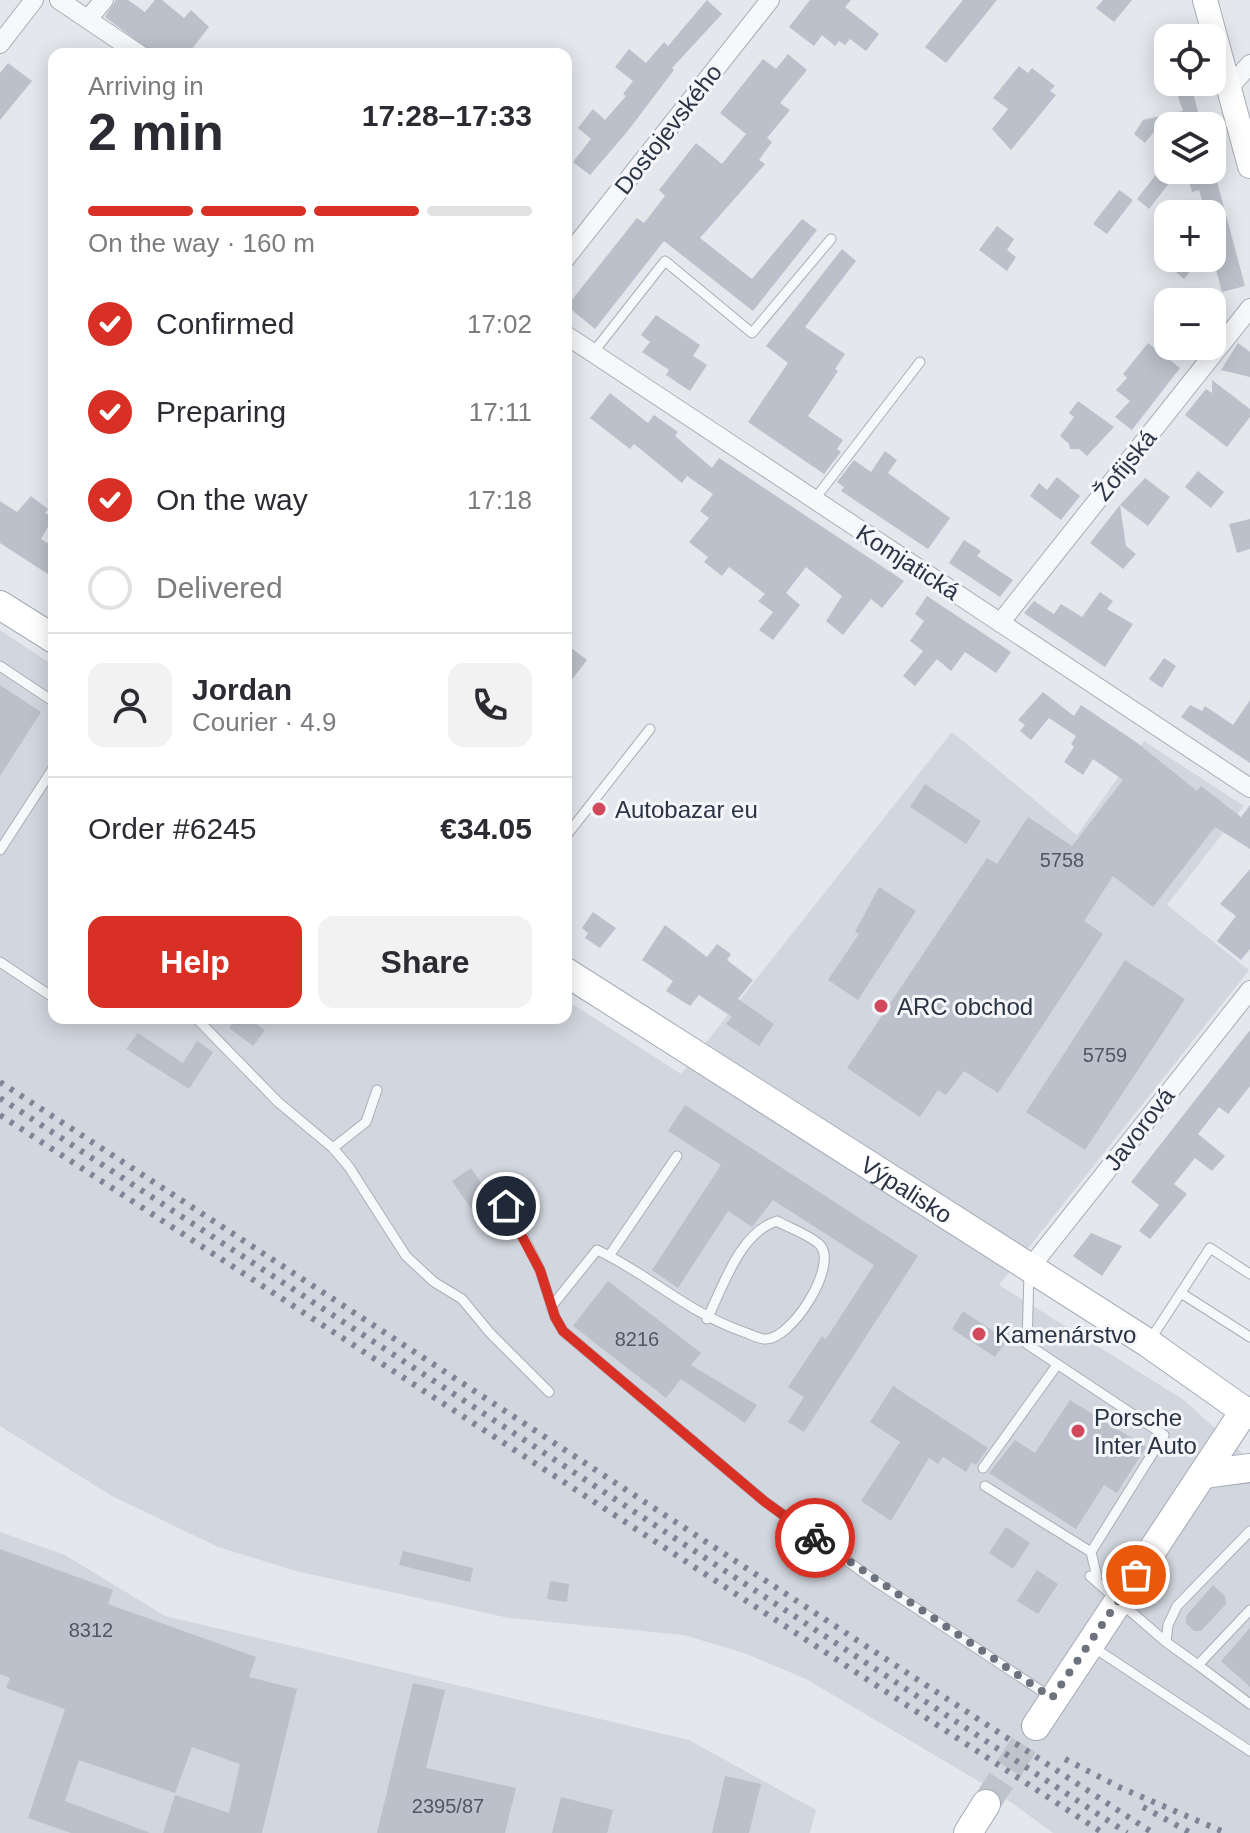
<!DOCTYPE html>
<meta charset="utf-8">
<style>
:root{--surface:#fff;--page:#f2f2f3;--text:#2b2b33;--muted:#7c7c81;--line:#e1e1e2;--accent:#d93025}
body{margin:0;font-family:Arial,sans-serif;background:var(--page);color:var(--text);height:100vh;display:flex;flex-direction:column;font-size:30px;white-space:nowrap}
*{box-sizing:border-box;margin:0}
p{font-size:26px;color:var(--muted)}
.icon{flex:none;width:44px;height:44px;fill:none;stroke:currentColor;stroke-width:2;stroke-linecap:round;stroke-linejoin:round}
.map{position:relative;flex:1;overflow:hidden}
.drawer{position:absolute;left:48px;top:48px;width:524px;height:976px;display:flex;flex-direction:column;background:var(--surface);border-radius:16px;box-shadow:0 4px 20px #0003}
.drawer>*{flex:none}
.buttons{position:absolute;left:1154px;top:24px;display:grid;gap:16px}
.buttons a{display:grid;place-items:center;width:72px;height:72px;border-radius:16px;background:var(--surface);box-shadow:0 4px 20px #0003;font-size:40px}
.pin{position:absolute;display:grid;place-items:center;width:68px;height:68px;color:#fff;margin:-34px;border:4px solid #fff;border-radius:50%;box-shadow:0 2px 8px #0007}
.courier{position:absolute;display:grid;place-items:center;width:80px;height:80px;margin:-40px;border:6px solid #d93025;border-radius:50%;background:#fff;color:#222;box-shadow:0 2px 10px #0007}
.head em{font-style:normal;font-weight:600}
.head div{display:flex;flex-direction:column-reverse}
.head{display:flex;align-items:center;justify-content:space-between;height:136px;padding:0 40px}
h1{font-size:52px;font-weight:600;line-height:60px}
.bar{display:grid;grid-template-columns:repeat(4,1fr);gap:12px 8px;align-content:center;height:96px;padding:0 40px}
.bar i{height:10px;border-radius:6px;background:var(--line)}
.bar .selected{background:var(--accent)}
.bar p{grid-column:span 4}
.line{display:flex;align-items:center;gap:20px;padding:0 40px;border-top:2px solid var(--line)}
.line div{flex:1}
.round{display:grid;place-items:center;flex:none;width:84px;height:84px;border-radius:16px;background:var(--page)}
ol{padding:0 40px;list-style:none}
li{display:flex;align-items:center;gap:24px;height:88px}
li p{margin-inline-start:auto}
li .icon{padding:8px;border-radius:50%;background:var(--accent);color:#fff;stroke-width:4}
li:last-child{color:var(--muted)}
li i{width:44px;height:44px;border:4px solid var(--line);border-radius:50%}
.primary-button{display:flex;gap:16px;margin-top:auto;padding:16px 40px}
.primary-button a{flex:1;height:92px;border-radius:16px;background:var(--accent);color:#fff;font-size:32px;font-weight:600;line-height:92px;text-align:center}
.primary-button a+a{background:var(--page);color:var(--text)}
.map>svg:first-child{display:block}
.built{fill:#d2d6de}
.building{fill:#bbc0ca}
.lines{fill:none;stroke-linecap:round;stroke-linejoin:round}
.primary-tunnel{stroke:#bfc3cb;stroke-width:28;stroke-dasharray:28 14;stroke-linecap:butt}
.lane-casing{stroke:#a9aeb7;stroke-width:11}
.street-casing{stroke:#a9aeb7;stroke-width:20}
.secondary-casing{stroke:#a9aeb7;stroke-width:26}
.primary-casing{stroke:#a3abb8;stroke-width:30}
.lane{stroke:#f7f8fa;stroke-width:9}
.street{stroke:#f7f8fa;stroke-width:18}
.secondary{stroke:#fff;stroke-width:24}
.primary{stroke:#fff;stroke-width:28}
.rail{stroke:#7d8696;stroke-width:6;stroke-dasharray:4 8;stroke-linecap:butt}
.done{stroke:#6c737f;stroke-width:8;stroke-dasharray:0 14.4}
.route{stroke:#d93025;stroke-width:10}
.poi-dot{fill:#d1495b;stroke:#f4f6f9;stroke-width:3}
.labels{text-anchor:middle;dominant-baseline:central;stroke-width:6;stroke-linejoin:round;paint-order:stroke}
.number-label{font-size:20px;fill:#4f5766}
.street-label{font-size:24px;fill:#2b3445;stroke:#f4f6f9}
.poi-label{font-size:24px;fill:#2b3445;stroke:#f4f6f9;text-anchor:start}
</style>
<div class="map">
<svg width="1250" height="1833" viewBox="0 0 1250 1833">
<rect width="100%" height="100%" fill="#e4e7ec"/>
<path class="built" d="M0,630l54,36v352h512v-18l115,74 271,-342 125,103 67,-94 100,65 -77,99 82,65 -250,315 185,115 66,60v373h-197l-56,-41 -191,-113 -62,-26 -60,-18 -175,-17 -213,-47 -78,-24 -106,-51 -112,-70z
M0,1532l65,23 100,61 524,124 127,70 -6,23h-810z"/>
<path class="building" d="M116,0h12l17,12 10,-12h7l22,18 7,-8 18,17 -21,27h-33l-50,-37z
M707,0l15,14 -50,54 2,2 -47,62 -37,43 -17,-13 18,-23 -13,-11 15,-19 12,11 21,-24 -3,-2 10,-13 -18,-14 14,-18 17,14 18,-21 4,4z
M810,0h41l-6,7 34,27 -13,17 -16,-12 -5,6 -6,-4 -4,5 -13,-11 -8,11 -25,-19z
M963,0h34l-51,63 -21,-16z
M1103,0h29l-18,22 -18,-14z
M788,54l19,16 -27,33 10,7 -23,28 5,4 -13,18 6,4 -65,74 52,41 50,-60 15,11 -64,81 -89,-70 -69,88 -28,-23 70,-88 7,5 21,-27 -6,-6 37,-47 26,21 24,-30 -26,-21 43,-54 13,10z
M8,63l24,18 -32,39v-47z
M1019,66l9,7 4,-5 23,18 -5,5 6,4 -45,55 -19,-21 16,-20 -15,-11z
M1185,82h5l12,44h-47l2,2 -12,15 -11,-9 9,-14 40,-9 -9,-26z
M1186,170h28l31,116 -23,6 -10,-37v-55l-9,3 -4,-13 -7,2z
M1158,172l12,10 -21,27 -12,-10z
M1119,190l14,10 -26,34 -14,-10z
M997,226l17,13 -7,11 9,7 -9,14 -28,-21z
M842,249l14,12 -51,66 40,27 -10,15 3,2 -30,45 35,24 -6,9 4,3 -17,22 -76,-52 40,-59 -22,-17z
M1160,258h40l-16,21z
M656,315l44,30 -7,11 14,9 -17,26 -24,-16 3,-5 -27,-18 8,-10 -9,-7z
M1148,343l32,25 -48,62 -17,-13 15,-16 -14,-11 11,-12 -4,-4z
M1238,343l12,9v25l-29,-7z
M1212,380l38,29v8l-23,30 -42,-32 21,-26 6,4z
M610,393l38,30 6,-8 24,17 -3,4 37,32 7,-10 185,123 -22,27 -11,-9 -28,36 -17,-14 16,-25 -36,-29 -20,26 14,12 -27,35 -14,-10 14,-18 -15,-11 7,-7 -36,-27 -7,9 -18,-14 4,-5 -19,-15 20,-24 -9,-7 13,-17 -26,-18 -5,7 -48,-39 -4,5 -40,-31z
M1078,401l36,26 -27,29 -8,-7h-9l-1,-5 -9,-8 14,-19 -5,-4z
M885,451l12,9 -9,13 62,45 -22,31 -87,-58 3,-4 -7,-5 17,-22 17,12z
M1198,471l26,21 -13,16 -26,-21z
M1057,477l23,19 -19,24 -31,-24 9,-13 8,7z
M1145,478l25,19 -22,29 -28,-21z
M31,496l17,13 -3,4 8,5 -12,21 13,8v31l-54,-35v-42l17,11z
M1120,505l6,41 10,8 -13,15 -33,-26z
M1250,519v30l-13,4 -8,-29z
M964,540l17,11 -4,5 36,24 -13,17 -51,-34z
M1100,592l13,9 -6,8 26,15 -28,43 -81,-54 10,-12 20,13 7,-10 21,13z
M927,596l84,56 -15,21 -31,-21 -14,19 -14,-12 -22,27 -12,-10 20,-25 -13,-10 14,-20 -9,-7z
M566,644l21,16 -21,27z
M1164,658l12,8 -14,22 -13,-9z
M0,685l41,27 -41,64z
M1043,692l31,24 7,-11 55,37 61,49 4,-5 40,31 9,-12v44l-35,-22 -62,80 -40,-31 -29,45 19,13 -105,159 -34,-22 -18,24 -8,-5 -18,27 -73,-49 140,-210 10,6 31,-47 44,29 51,-66 -30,-21 -10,16 -19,-13 10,-15 -3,-3 5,-8 -27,-18 -18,22 -11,-9 5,-6 -7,-5z
M1250,700v63l-69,-46 9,-12 12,6 3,-5 28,19z
M925,784l56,37 -15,23 -56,-37z
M1250,869v80l-9,11 -24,-19 19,-25 -16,-12z
M879,887l37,24 -58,89 -30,-20 31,-46 -4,-2z
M593,912l23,16 -16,20 -15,-10 3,-5 -6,-5z
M665,925l42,32 10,-13 14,10 -4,6 26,20 -15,19 36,25 -15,22 -33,-22 6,-7 -33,-22 -9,11 -24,-15 7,-10 -31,-21z
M1125,960l60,39 -100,151 -59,-38z
M236,1018h12l17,12 -12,16 -24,-18z
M1250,1030v56l-22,28 -9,-7 -21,27 27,22 -13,15 -17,-13 -21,26 13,10 -37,45 -11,-8 20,-26 -28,-23z
M138,1033l45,30 14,-22 16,11 -24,37 -63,-40z
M685,1105l233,151 -114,176 -16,-10 16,-25 -16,-10 34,-51 4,3 48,-74 -101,-65 -21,27 -24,-16 -50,77 -26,-18 69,-105 -53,-34z
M471,1168l36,54 -18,12 -37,-53z
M1091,1233l31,13 -20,30 -29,-20z
M608,1281l93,72 -10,12 66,40 -12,18 -64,-44 -15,19 -93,-72z
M963,1311l44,29 -12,17 -43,-28z
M893,1386l95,62 -12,17 -4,-3 -6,10 -23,-15 -5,7 -9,-6 -38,63 -30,-20 39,-59 -30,-20z
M1070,1400l76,47 -29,46 -13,-8 -28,44 -87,-56 26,-33 20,13z
M1006,1527l24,16 -17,26 -24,-16z
M0,1549l113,41 -5,14 148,53 -7,20 48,12 -35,144h-99l12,-38 54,18 11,-49 -48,-17 -17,46 -96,-33 -14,41 85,32h-79l-43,-15 37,-109 -59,-21 4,-10 -10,-4z
M403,1551l70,17 -3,14 -71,-17z
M1037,1570l21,14 -20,30 -21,-13z
M550,1581l19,3 -2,18 -20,-3z
M1213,1585l12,11 1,8 -25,27h-7l-8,-8v-7z
M1250,1628v59l-29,-26z
M413,1683l32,7 -19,78 90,20 -11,45h-128z
M725,1776l36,8 -12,49h-37z
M561,1797l52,13 -6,23h-55z"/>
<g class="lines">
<path class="primary-tunnel" d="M986,1804l50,-78"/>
<defs>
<path id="lane" d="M592,354l73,-93 87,72 79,-94
M814,500l106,-138
M0,666l54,36
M566,836l84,-107
M0,850l54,-83
M0,962l54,36
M196,1018l82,84 55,46 16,19 57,89 28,26 28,17 28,34 59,59
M333,1148l33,-26 11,-32
M500,1189l40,81 15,47 8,14 201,170 111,80 177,117
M609,1256l68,-100
M1029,1272l-2,72 137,91 -73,117 6,25 -7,-1
M1181,1293l69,44
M551,1307l46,-57c50,23 90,62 144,81 7,2 15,7 23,8 26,3 75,-73 56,-94 -10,-10 -31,-17 -43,-24 -37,11 -54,66 -70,98
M1150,1340l60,-92 40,26
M983,1468l74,-103
M985,1486l106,66
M1090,1576l76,66 32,23 52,-55
M1166,1642l2,-17 9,-19 73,-75
M1093,1647l157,104
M1198,1665l52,39"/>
<path id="street" d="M59,0l80,54
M88,19l16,-19
M0,44l34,-44
M1230,87l20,-23
M566,258l204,-258
M566,335l684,453
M1000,623l250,-315
M1029,1269l221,-279"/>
<path id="secondary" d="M1205,0l45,166"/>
<g id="primary">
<path d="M0,605l54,34"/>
<path id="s1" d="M566,972l582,371 102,72"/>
<path d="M1204,1474l46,-6"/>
<path d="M1036,1726l209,-316"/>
<path d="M968,1833l18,-29"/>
</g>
</defs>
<use href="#lane" class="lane-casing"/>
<use href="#street" class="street-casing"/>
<use href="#secondary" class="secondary-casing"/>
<use href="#primary" class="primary-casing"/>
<use href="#lane" class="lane"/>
<use href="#street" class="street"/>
<use href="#secondary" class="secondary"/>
<use href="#primary" class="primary"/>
<path class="rail" d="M0,1082l1153,751
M0,1098l1127,735
M0,1115l1103,718
M1065,1759l54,28 107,46
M1143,1807l48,26"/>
</g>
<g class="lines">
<path class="done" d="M815,1538l237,160 84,-123"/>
<path class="route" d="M506,1206l34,64 15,47 8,14 201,170 51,37"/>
</g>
<g class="poi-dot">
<circle cx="599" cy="809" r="8"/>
<circle cx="881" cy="1006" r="8"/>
<circle cx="979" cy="1334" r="8"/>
<circle cx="1078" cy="1431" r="8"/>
</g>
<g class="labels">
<g class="number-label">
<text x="1062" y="860">5758</text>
<text x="1105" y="1055">5759</text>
<text x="637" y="1339">8216</text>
<text x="91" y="1630">8312</text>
<text x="448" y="1806">2395/87</text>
</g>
<g class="street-label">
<text transform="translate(668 129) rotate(-52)">Dostojevského</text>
<text transform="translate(1125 465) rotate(-51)">Žofijská</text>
<text transform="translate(908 562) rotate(33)">Komjatická</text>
<text transform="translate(1139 1129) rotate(-52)">Javorová</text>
<text stroke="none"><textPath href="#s1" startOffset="404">Výpalisko</textPath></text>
</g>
<g class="poi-label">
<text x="615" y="809">Autobazar eu</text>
<text x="897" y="1006">ARC obchod</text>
<text x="995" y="1334">Kamenárstvo</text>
<text x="1094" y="1417">Porsche<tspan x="1094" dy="28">Inter Auto</tspan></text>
</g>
</g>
</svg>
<div class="buttons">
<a><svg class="icon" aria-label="locate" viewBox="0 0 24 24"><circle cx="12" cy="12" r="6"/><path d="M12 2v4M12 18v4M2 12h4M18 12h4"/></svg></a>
<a><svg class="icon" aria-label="layers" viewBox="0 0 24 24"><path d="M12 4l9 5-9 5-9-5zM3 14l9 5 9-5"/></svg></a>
<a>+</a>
<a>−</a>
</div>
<div class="pin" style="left:1136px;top:1575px;background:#ea580c"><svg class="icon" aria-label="bag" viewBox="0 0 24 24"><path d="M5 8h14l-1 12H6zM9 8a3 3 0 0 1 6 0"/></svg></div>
<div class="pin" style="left:506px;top:1206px;background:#1f2937"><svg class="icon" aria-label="home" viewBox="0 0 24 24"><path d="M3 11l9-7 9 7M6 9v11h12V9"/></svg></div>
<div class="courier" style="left:815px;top:1538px"><svg class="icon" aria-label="bike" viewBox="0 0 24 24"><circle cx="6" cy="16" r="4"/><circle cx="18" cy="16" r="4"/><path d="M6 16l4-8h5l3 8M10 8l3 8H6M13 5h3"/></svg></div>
<section class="drawer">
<div class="head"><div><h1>2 min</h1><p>Arriving in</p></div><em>17:28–17:33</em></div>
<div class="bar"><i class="selected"></i><i class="selected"></i><i class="selected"></i><i></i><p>On the way · 160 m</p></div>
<ol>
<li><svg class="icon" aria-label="check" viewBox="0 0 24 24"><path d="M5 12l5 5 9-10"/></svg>Confirmed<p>17:02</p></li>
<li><svg class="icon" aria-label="check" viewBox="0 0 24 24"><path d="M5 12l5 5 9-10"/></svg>Preparing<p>17:11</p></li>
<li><svg class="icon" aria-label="check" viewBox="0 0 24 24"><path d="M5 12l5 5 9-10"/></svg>On the way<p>17:18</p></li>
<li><i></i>Delivered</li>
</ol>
<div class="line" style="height:144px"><a class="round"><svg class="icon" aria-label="person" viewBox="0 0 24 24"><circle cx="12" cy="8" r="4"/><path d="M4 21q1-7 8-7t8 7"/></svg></a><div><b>Jordan</b><p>Courier · 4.9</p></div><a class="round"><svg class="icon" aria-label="phone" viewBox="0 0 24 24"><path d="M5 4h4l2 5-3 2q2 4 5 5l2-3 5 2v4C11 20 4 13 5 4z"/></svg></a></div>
<div class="line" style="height:104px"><div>Order #6245</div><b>€34.05</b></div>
<div class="primary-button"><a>Help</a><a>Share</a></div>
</section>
</div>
